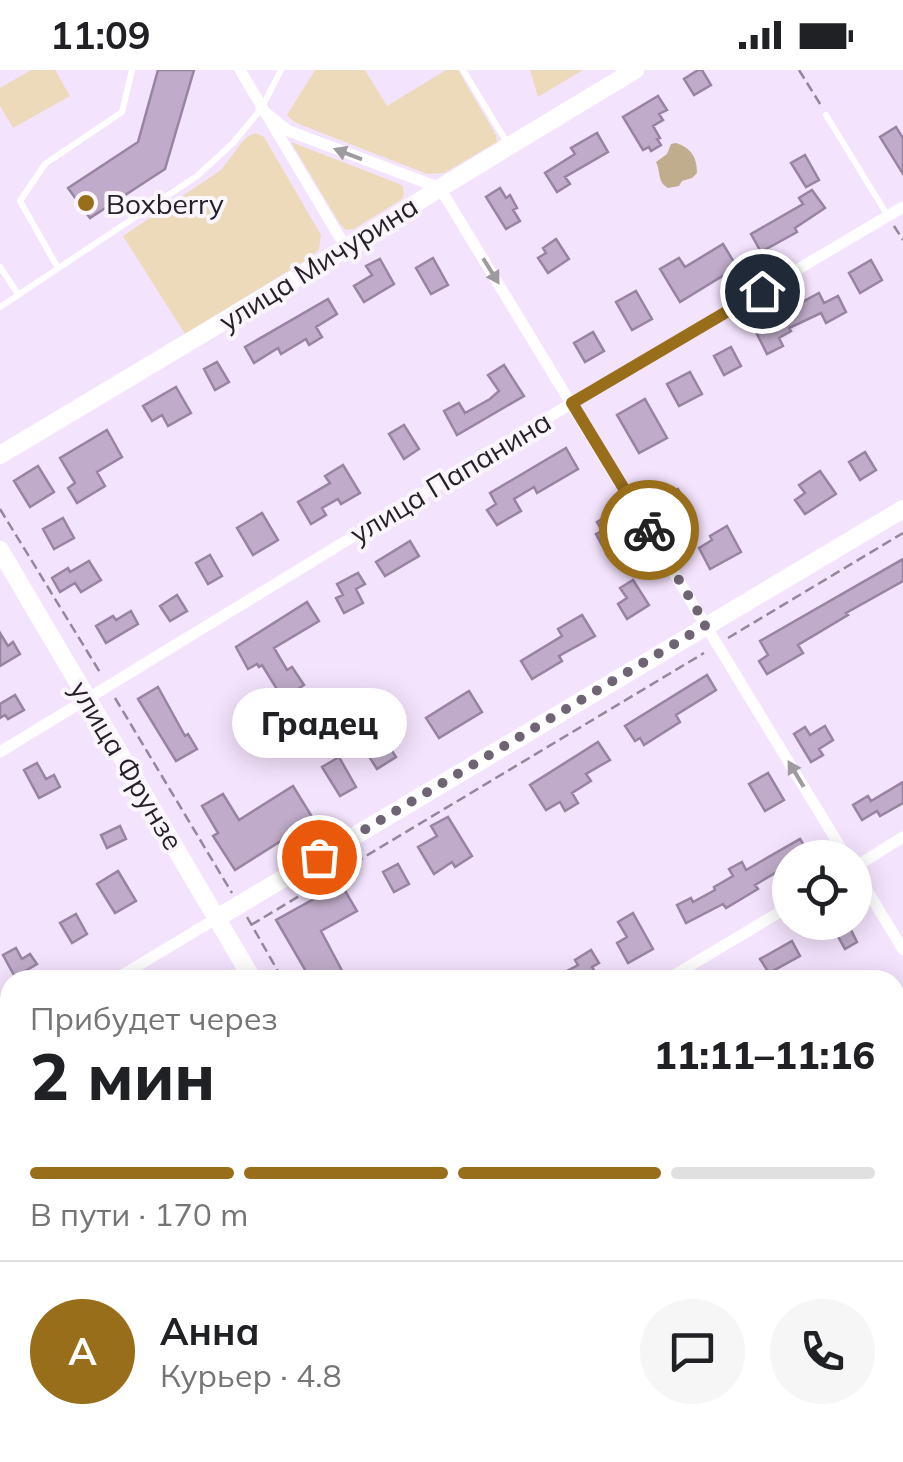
<!DOCTYPE html>
<html lang="ru">
<meta charset="utf-8">
<style>
:root{--surface:#fff;--page:#f6f6f6;--text:#202124;--muted:#757577;--line:#e0e0e0;--accent:#986e1b}
body{margin:0;font-family:Mulish,sans-serif;background:var(--page);color:var(--text);height:100vh;display:flex;flex-direction:column;font-size:38px;white-space:nowrap}
*{box-sizing:border-box;margin:0}
p{font-size:32px;color:var(--muted)}
.icon{flex:none;width:55px;height:55px;fill:none;stroke:currentColor;stroke-width:2;stroke-linecap:round;stroke-linejoin:round}
.map{position:relative;flex:1;overflow:hidden}
.sheet{position:absolute;left:0px;top:900px;width:905px;height:492px;display:flex;flex-direction:column;background:var(--surface);border-radius:30px 30px 0 0;box-shadow:0 5px 25px #0003}
.sheet>*{flex:none}
.tools{position:absolute;left:772px;top:770px;display:grid;gap:20px}
.tools a{display:grid;place-items:center;width:100px;height:100px;border-radius:50%;background:var(--surface);box-shadow:0 5px 25px #0003;font-size:50px}
.pin{position:absolute;display:grid;place-items:center;width:85px;height:85px;color:#fff;margin:-42px;border:5px solid #fff;border-radius:50%;box-shadow:0 2px 10px #0007}
.courier{position:absolute;display:grid;place-items:center;width:100px;height:100px;margin:-50px;border:8px solid #986e1b;border-radius:50%;background:#fff;color:#222;box-shadow:0 2px 12px #0007}
.bubble{position:absolute;height:70px;border-radius:35px;background:var(--surface);box-shadow:0 5px 25px #0003;font-size:32px;font-weight:800;line-height:70px;text-align:center}
.head em{font-style:normal;font-weight:800}
.head div{display:flex;flex-direction:column-reverse}
.head{display:flex;align-items:center;justify-content:space-between;height:170px;padding:0 30px}
h1{font-size:65px;font-weight:800;line-height:75px}
.bar{display:grid;grid-template-columns:repeat(4,1fr);gap:15px 10px;align-content:center;height:120px;padding:0 30px}
.bar i{height:12px;border-radius:8px;background:var(--line)}
.bar .selected{background:var(--accent)}
.bar p{grid-column:span 4}
.line{display:flex;align-items:center;gap:25px;padding:0 30px;border-top:2px solid var(--line)}
.line div{flex:1}
.round{display:grid;place-items:center;flex:none;width:105px;height:105px;border-radius:52px;background:var(--page)}
.status{display:flex;justify-content:space-between;align-items:center;height:70px;padding:0 50px;background:var(--surface);direction:ltr}
.status svg{height:28px;fill:currentColor}
.map>svg:first-child{display:block}
.green{fill:#eddabb}
.water{fill:#c0ad8e}
.building{fill:#c0acca;stroke:#9884a2;stroke-width:2.5}
.lines{fill:none;stroke-linecap:round;stroke-linejoin:round}
.path{stroke:#93879a;stroke-width:2.5;stroke-dasharray:10 5;stroke-linecap:butt}
.lane{stroke:#fff;stroke-width:6}
.street{stroke:#fff;stroke-width:11}
.secondary{stroke:#fff;stroke-width:18}
.oneway{fill:#9e9a9f}
.done{stroke:#6f6474;stroke-width:10;stroke-dasharray:0 18}
.route{stroke:#986e1b;stroke-width:12}
.poi-dot{fill:#986e1b;stroke:#faf6fc;stroke-width:4}
.labels{text-anchor:middle;dominant-baseline:central;stroke-width:8;stroke-linejoin:round;paint-order:stroke}
.poi-label{font-size:28px;fill:#271f2a;stroke:#faf6fc;text-anchor:start}
.street-label{font-size:28px;fill:#271f2a;stroke:#faf6fc}
</style>
<div class="status"><b>11:09</b><svg viewBox="0 0 49 12"><path d="M0 12V9h3v3zM5 12V6h3v6zM10 12V3h3v9zM15 12V0h3v12zM26 1h20v11H26zM47 4h2v5h-2z"/></svg></div>
<div class="map">
<svg width="903" height="1392" viewBox="0 0 903 1392">
<rect width="100%" height="100%" fill="#f4e3fd"/>
<path class="green" d="M31,0h24l15,26 -57,32 -13,-22v-18z
M315,0h50l22,36 59,-36h12l38,65 1,7 -53,31 -17,1 -133,-52 -7,-7z
M530,0h53l-45,27z
M256,63l8,4 57,98 -2,14 -8,8 -126,77 -62,-98 98,-66 22,-29 5,-5z
M291,72l106,41 6,3 1,8 -2,5 -48,30 -8,1 -6,-6z"/>
<path class="water" d="M676,73c15,5 21,14 21,30l-5,5 -10,3 -3,5 -11,2c-11,-6 -7,-16 -12,-26l11,-8 4,-10z"/>
<path class="building" d="M158,0h36l-29,99 -75,49 -22,-30 70,-46z
M698,0h4l9,15 -17,10 -10,-16z
M658,26l9,14 -8,4 4,6 -10,6 7,12 -3,1 4,6 -10,6 -2,-4 -6,3 -20,-33z
M896,57l7,11v36l-23,-37z
M597,63l11,19 -43,25 5,7 -13,8 -12,-19 30,-19 -4,-6z
M805,85l14,25 -13,7 -15,-24z
M500,118l6,10 4,-3 7,13 -4,2 7,11 -14,8 -20,-32z
M812,120l13,18 -30,20 2,4 -36,20 -10,-18 52,-30 -4,-6z
M556,169l13,20 -21,14 -10,-15 8,-5 -3,-5z
M723,174l14,23 -57,35 -20,-33 19,-11 6,9z
M433,188l15,27 -17,9 -15,-26z
M380,189l14,25 -30,18 -10,-16 18,-11 -6,-9z
M871,190l11,20 -22,13 -11,-20z
M636,221l16,28 -20,11 -16,-28z
M819,223l5,10 14,-7 8,16 -20,11 -5,-10 -32,15 2,3 -12,7 4,8 -16,8 -13,-26z
M328,229l9,15 -21,13 6,10 -13,8 -3,-6 -25,15 -3,-6 -24,15 -9,-16z
M593,262l11,19 -19,11 -11,-19z
M731,277l10,19 -17,9 -10,-19z
M217,292l12,20 -14,8 -11,-21z
M504,295l20,31 -67,39 -13,-24 15,-8 6,10 25,-14 9,-8 -11,-16z
M690,302l12,22 -23,12 -12,-22z
M176,317l15,26 -23,13 -6,-11 -10,6 -9,-15z
M645,329l22,39 -28,15 -22,-38z
M404,355l15,24 -15,10 -15,-25z
M107,360l15,27 -25,15 8,14 -28,17 -9,-15 7,-5 -15,-25z
M566,378l12,21 -41,24 -3,-6 -20,12 7,12 -24,14 -10,-15 9,-6 -6,-11z
M865,382l11,18 -16,10 -11,-18z
M343,395l17,28 -19,11 -3,-5 -16,9 4,7 -15,9 -13,-22 32,-19 -5,-7z
M38,396l16,26 -24,15 -16,-26z
M820,401l16,23 -31,20 -10,-14 10,-7 -6,-8z
M678,419l12,23 -9,5v5l-3,4h-5l-16,-26z
M262,443l16,27 -25,15 -16,-27z
M612,443l11,20 -21,12 -6,-11 6,-3 -5,-9z
M63,448l11,20 -20,11 -11,-20z
M727,456l14,26 -31,17 -11,-21 13,-8 -2,-4z
M410,471l9,15 -34,20 -9,-14z
M210,485l12,21 -14,8 -12,-21z
M903,489v22l-57,32 2,2 -50,30 5,8 -36,21 -8,-13 9,-6 -8,-14z
M89,491l12,19 -20,12 -6,-9 -15,9 -8,-14 16,-10 2,4z
M358,503l7,11 -9,5 7,14 -19,10 -8,-15 7,-3 -6,-11z
M633,510l16,25 -22,14 -9,-15 9,-6 -7,-10z
M177,525l10,16 -17,10 -10,-15z
M307,532l12,19 -45,27 13,22 5,-3 12,18 -21,14 -21,-34 -3,2 -2,-3 -9,5 -12,-22z
M131,541l7,13 -32,19 -10,-17 17,-10 3,4z
M582,545l13,21 -36,20 3,5 -30,18 -11,-18 41,-25 -4,-7z
M0,563l8,13 5,-4 7,12 -20,12z
M707,605l9,15 -40,25 4,7 -36,23 -4,-7 -5,3 -10,-15z
M158,617l27,49 3,-2 9,15 -21,12 -38,-62z
M469,621l13,21 -43,26 -13,-20z
M15,625l9,15 -16,9 -3,-4 -5,3v-14z
M825,656l8,14 -14,9 4,6 -12,7 -17,-28 11,-7 5,8z
M380,662l16,25 -19,12 -16,-25z
M598,672l12,18 -24,14 5,7 -19,12 6,10 -13,8 -5,-9 -14,8 -16,-25z
M339,687l17,30 -16,9 -18,-29z
M37,693l9,16 8,-4 6,12 -21,11 -15,-28z
M768,703l16,27 -19,11 -16,-27z
M903,712v21l-23,13 -3,-5 -15,9 -9,-15 15,-9 3,5z
M293,716l21,34 -79,50 -22,-34 5,-3 -16,-27 21,-12 16,26z
M448,747l24,39 -17,11 -3,-5 -18,12 -16,-27 19,-11 -6,-10z
M120,756l6,13 -19,9 -6,-13z
M800,769l9,14 -7,5h-12v6l-35,21 3,4 -32,19 -3,-4 -37,19 -9,-18 14,-7 2,4 22,-12 -1,-3 19,-11 -4,-7 13,-7 4,8z
M398,794l11,20 -15,8 -11,-20z
M118,801l18,30 -21,12 -18,-29z
M341,814l16,27 -36,20 26,49h-36l-35,-60z
M633,843l20,36 -25,14 -11,-20 10,-6 -9,-15z
M76,844l11,20 -15,9 -12,-20z
M830,852h17l10,20 -12,7z
M792,871l8,15 -31,17 -9,-14z
M16,878l6,11 8,-5 7,10 -22,13 -12,-22z
M591,880l8,13 -7,4 8,13h-28l-5,-9 11,-6 -3,-5z"/>
<g class="lines">
<path class="path" d="M799,0l23,37
M894,156l9,14
M0,439l101,165
M728,568l175,-105
M115,628l117,195
M247,847l36,63
M251,855l453,-272
M575,1382l6,10
M494,1392l1,-10"/>
<path class="lane" d="M463,0l46,76
M826,45l62,101
M0,197l18,27
M58,198l-38,-67 25,-37 77,-52 10,-42
M0,237l197,-131 36,-33 28,-34 20,-39
M895,1019l8,-12
M895,1197l8,5"/>
<path class="street" d="M240,0l106,178
M261,39l28,22 151,57 407,670
M0,682l572,-349 331,-196
M855,797l48,-30
M855,800l48,80
M114,910l103,-62
M666,910l124,-74
M0,978l10,-6
M895,1298l8,-5
M0,1315l10,-6
M397,1392l12,-10
M746,1392l15,-10"/>
<path class="secondary" d="M0,385l346,-207 94,-60 195,-118
M0,480l253,430
M217,848l686,-409
M535,1382l6,10"/>
</g>
<defs><path id="oneway-solid" d="M-6-.8H1V-3.2L6.5 0L1 3.2V.8H-6Z" transform="scale(2.5)"/></defs>
<g class="oneway">
<use href="#oneway-solid" transform="translate(348 84) rotate(-159)"/>
<use href="#oneway-solid" transform="translate(491 201) rotate(58)"/>
<use href="#oneway-solid" transform="translate(796 704) rotate(-121)"/>
</g>
<g class="lines">
<path class="done" d="M319,787l387,-232 -57,-95"/>
<path class="route" d="M649,460l-77,-127 190,-112"/>
</g>
<circle class="poi-dot" cx="86" cy="133" r="10"/>
<g class="labels">
<g class="poi-label">
<text x="106" y="133">Boxberry</text>
</g>
<g class="street-label">
<text transform="translate(318 193) rotate(-32)">улица Мичурина</text>
<text transform="translate(450 407) rotate(-31)">улица Папанина</text>
<text transform="translate(127 695) rotate(59)">улица Фрунзе</text>
</g>
</g>
</svg>
<div class="tools">
<a><svg class="icon" aria-label="locate" viewBox="0 0 24 24"><circle cx="12" cy="12" r="6"/><path d="M12 2v4M12 18v4M2 12h4M18 12h4"/></svg></a>
</div>
<div class="pin" style="left:319px;top:787px;background:#ea580c"><svg class="icon" aria-label="bag" viewBox="0 0 24 24"><path d="M5 8h14l-1 12H6zM9 8a3 3 0 0 1 6 0"/></svg></div>
<div class="pin" style="left:762px;top:221px;background:#1f2937"><svg class="icon" aria-label="home" viewBox="0 0 24 24"><path d="M3 11l9-7 9 7M6 9v11h12V9"/></svg></div>
<div class="courier" style="left:649px;top:460px"><svg class="icon" aria-label="bike" viewBox="0 0 24 24"><circle cx="6" cy="16" r="4"/><circle cx="18" cy="16" r="4"/><path d="M6 16l4-8h5l3 8M10 8l3 8H6M13 5h3"/></svg></div>
<div class="bubble" style="left:232px;top:618px;width:175px">Градец</div>
<section class="sheet">
<div class="head"><div><h1>2 мин</h1><p>Прибудет через</p></div><em>11:11–11:16</em></div>
<div class="bar"><i class="selected"></i><i class="selected"></i><i class="selected"></i><i></i><p>В пути · 170 m</p></div>
<div class="line" style="height:180px"><b class="round" style="background:var(--accent);color:#fff">А</b><div><b>Анна</b><p>Курьер · 4.8</p></div><a class="round"><svg class="icon" aria-label="chat" viewBox="0 0 24 24"><path d="M4 5h16v11H9l-5 4z"/></svg></a><a class="round"><svg class="icon" aria-label="phone" viewBox="0 0 24 24"><path d="M5 4h4l2 5-3 2q2 4 5 5l2-3 5 2v4C11 20 4 13 5 4z"/></svg></a></div>
</section>
</div>
